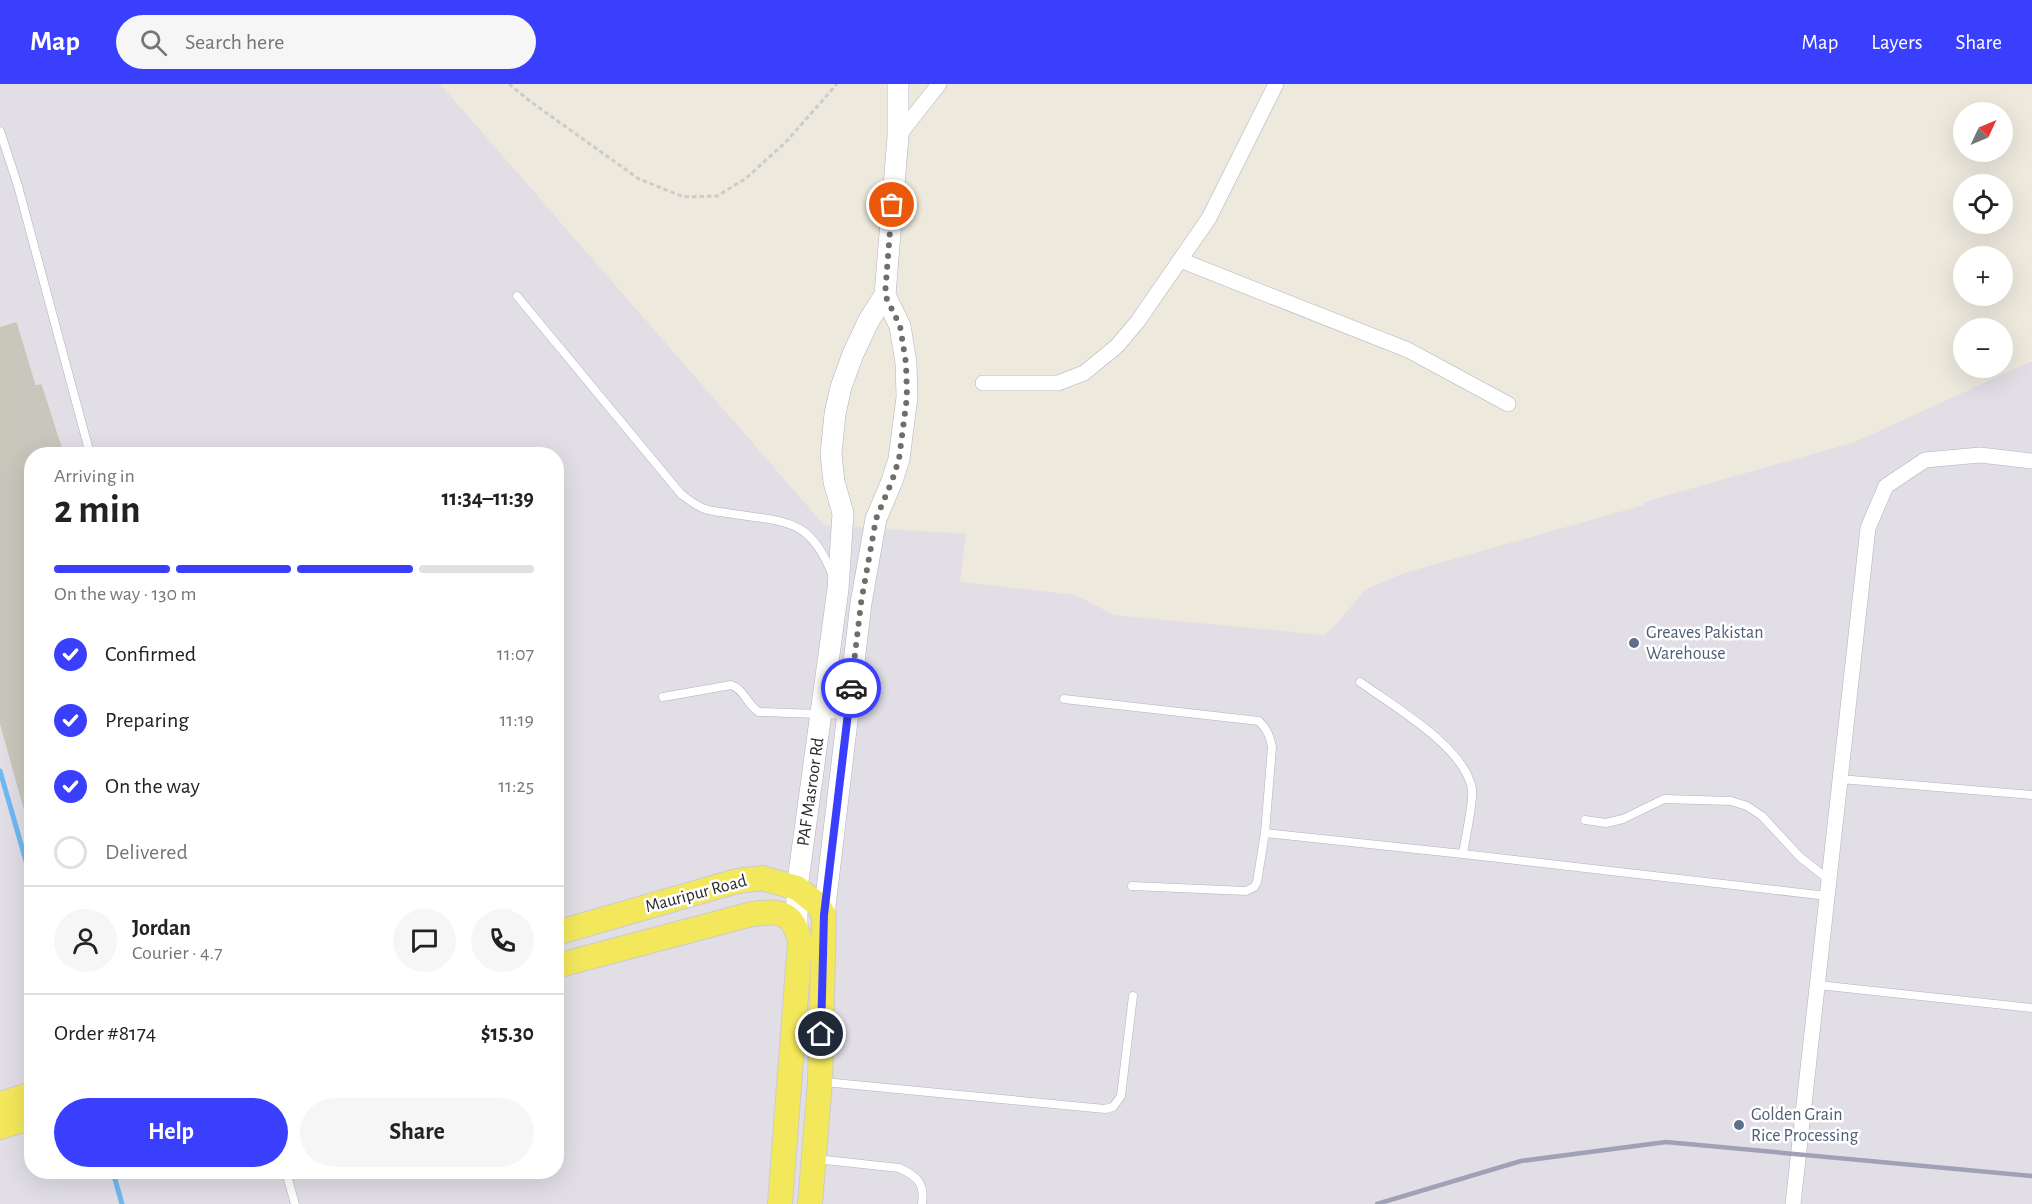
<!DOCTYPE html>
<meta charset="utf-8">
<style>
:root{--surface:#fff;--page:#f6f6f6;--text:#222;--muted:#767676;--line:#e0e0e0;--accent:#3a3ffd}
body{margin:0;font-family:"Alegreya Sans",sans-serif;background:var(--page);color:var(--text);height:100vh;display:flex;flex-direction:column;font-size:22px;white-space:nowrap}
*{box-sizing:border-box;margin:0}
p{font-size:20px;color:var(--muted)}
.icon{flex:none;width:33px;height:33px;fill:none;stroke:currentColor;stroke-width:2;stroke-linecap:round;stroke-linejoin:round}
.map{position:relative;flex:1;overflow:hidden}
.sheet{position:absolute;left:24px;top:363px;width:540px;height:732px;display:flex;flex-direction:column;background:var(--surface);border-radius:24px;box-shadow:0 6px 24px #0002}
.sheet>*{flex:none}
.needle{width:39px;rotate:46deg}
.controls{position:absolute;left:1953px;top:18px;display:grid;gap:12px}
.controls a{display:grid;place-items:center;width:60px;height:60px;border-radius:50%;background:var(--surface);box-shadow:0 6px 24px #0002;font-size:30px}
.pin{position:absolute;display:grid;place-items:center;width:51px;height:51px;color:#fff;margin:-26px;border:3px solid #fff;border-radius:50%;box-shadow:0 2px 6px #0007}
.courier{position:absolute;display:grid;place-items:center;width:60px;height:60px;margin:-30px;border:4px solid #3a3ffd;border-radius:50%;background:#fff;color:#222;box-shadow:0 2px 8px #0007}
.headline em{font-style:normal;font-weight:700}
.headline div{display:flex;flex-direction:column-reverse}
.headline{display:flex;align-items:center;justify-content:space-between;height:102px;padding:0 30px}
h1{font-size:39px;font-weight:700;line-height:45px}
.bar{display:grid;grid-template-columns:repeat(4,1fr);gap:9px 6px;align-content:center;height:72px;padding:0 30px}
.bar i{height:8px;border-radius:4px;background:var(--line)}
.bar .selected{background:var(--accent)}
.bar p{grid-column:span 4}
.line{display:flex;align-items:center;gap:15px;padding:0 30px;border-top:2px solid var(--line)}
.line div{flex:1}
.round{display:grid;place-items:center;flex:none;width:63px;height:63px;border-radius:32px;background:var(--page)}
ol{padding:0 30px;list-style:none}
li{display:flex;align-items:center;gap:18px;height:66px}
li p{margin-inline-start:auto}
li .icon{padding:6px;border-radius:50%;background:var(--accent);color:#fff;stroke-width:4}
li:last-child{color:var(--muted)}
li i{width:33px;height:33px;border:3px solid var(--line);border-radius:50%}
.action{display:flex;gap:12px;margin-top:auto;padding:12px 30px}
.action a{flex:1;height:69px;border-radius:36px;background:var(--accent);color:#fff;font-size:24px;font-weight:700;line-height:69px;text-align:center}
.action a+a{background:var(--page);color:var(--text)}
header{display:flex;align-items:center;gap:36px;box-sizing:border-box;height:84px;padding:0 30px;background:var(--accent);color:#fff}
header strong{font-size:28px}
nav{display:flex;gap:33px;margin-inline-start:auto;font-size:21px}
.search{width:420px;height:54px;background:var(--page);display:flex;align-items:center;gap:15px;box-sizing:border-box;padding:0 21px;border-radius:33px;color:var(--muted);font-size:22px}
.map>svg:first-child{display:block}
.industrial{fill:#e1dee6;fill-rule:evenodd}
.lines{fill:none;stroke-linecap:round;stroke-linejoin:round}
.stream{stroke:#6fb9f1;stroke-width:5}
.building{fill:#c9c7bc;stroke:#c9c5b7;stroke-width:1.5}
.service-casing{stroke:#b1b1bf;stroke-width:9}
.minor-casing{stroke:#b1b1bf;stroke-width:16}
.secondary-casing{stroke:#b1b1bf;stroke-width:22}
.primary-casing{stroke:#ccc;stroke-width:26}
.path{stroke:#ccc;stroke-width:3;stroke-dasharray:4.5 3;stroke-linecap:butt}
.service{stroke:#fff;stroke-width:8}
.minor{stroke:#fff;stroke-width:15}
.secondary{stroke:#fff;stroke-width:21}
.primary{stroke:#f3e85c;stroke-width:24}
.rail{stroke:#a0a0b6;stroke-width:4.5}
.done{stroke:#6f6e69;stroke-width:6;stroke-dasharray:0 10.8}
.route{stroke:#3a3ffd;stroke-width:8}
.service-dot{fill:#5c6f8a;stroke:#fff;stroke-width:2}
.labels{text-anchor:middle;dominant-baseline:central;stroke-width:5;stroke-linejoin:round;paint-order:stroke}
.service-label{font-size:18px;fill:#4e5e75;stroke:#fff;text-anchor:start}
.street-label{font-size:18px;fill:#2b2b2b;stroke:#fff}
</style>
<header>
<strong>Map</strong>
<div class="search"><svg class="icon" aria-label="search" viewBox="0 0 24 24"><circle cx="10" cy="10" r="6"/><path d="M15 15l6 6"/></svg>Search here</div>
<nav><a>Map</a><a>Layers</a><a>Share</a></nav>
</header>
<div class="map">
<svg width="2032" height="1120" viewBox="0 0 2032 1120">
<rect width="100%" height="100%" fill="#ede9dd"/>
<path class="industrial" d="M0,0h440l384,441 142,9 -6,48 115,13 39,20 210,20 8,-6 33,-39 17,-8 22,-9 240,-68v-3l211,-60 177,-81v843h-2032zM32,370h524v718h-524z"/>
<g class="lines">
<path class="stream" d="M0,687l32,111
M113,1088l9,32"/>
</g>
<path class="building" d="M16,239l19,63 6,-1 22,69h-31v363l-5,1 -27,-97v-393z"/>
<g class="lines">
<defs>
<path id="service" d="M0,47l18,55 72,268
M517,212l164,198c8,6 15,12 24,15 8,3 19,3 28,5 53,8 77,4 99,60
M1360,598c33,24 105,65 112,107 2,12 -7,50 -9,65
M663,613l68,-12c13,4 16,20 28,27l87,3
M1064,615l195,22c8,8 11,15 13,26l-7,86 -8,49 -3,5 -8,4 -114,-5
M1840,695l192,16
M1585,736l21,3 17,-4 41,-20 67,2 16,5 15,10 38,41 28,22
M1265,749l198,21 364,42
M1818,901l214,23
M824,998l281,27 8,-2 8,-11 12,-100
M816,1075l83,9c18,8 26,15 23,36
M286,1088l9,32"/>
<path id="minor" d="M898,52l41,-52
M1180,176l228,90 100,54
M983,299h75l26,-10 33,-27 21,-25 71,-103 67,-134
M1793,1120l75,-676 18,-42 39,-26 55,-5 52,6"/>
<path id="secondary" d="M824,831l37,-312 15,-84 16,-38 7,-22 8,-62 -1,-34 -6,-37 -15,-31
M797,843v-39l41,-299 5,-76 -9,-31 -3,-28 4,-40 6,-27 12,-33 16,-34 16,-25 13,-159v-52"/>
<path id="primary" d="M556,849l181,-52 25,-3 35,10 20,16 7,11 -4,167 -10,122
M556,882l196,-52c28,-4 42,-2 48,28l-20,262
M0,1020l32,-10
M0,1043l32,-10"/>
</defs>
<use href="#service" class="service-casing"/>
<use href="#minor" class="minor-casing"/>
<use href="#secondary" class="secondary-casing"/>
<use href="#primary" class="primary-casing"/>
<path class="path" d="M509,0l22,18 108,77 45,18 33,-1 28,-17 40,-36 52,-59"/>
<use href="#service" class="service"/>
<use href="#minor" class="minor"/>
<use href="#secondary" class="secondary"/>
<use href="#primary" class="primary"/>
<path class="rail" d="M1377,1120l144,-43 145,-19 366,34"/>
</g>
<g class="lines">
<path class="done" d="M851,604l10,-85 15,-84 16,-38 7,-22 8,-62 -1,-34 -6,-37 -15,-31 7,-90"/>
<path class="route" d="M821,950l3,-119 27,-227"/>
</g>
<g class="service-dot">
<circle cx="1634" cy="559" r="6"/>
<circle cx="1739" cy="1041" r="6"/>
</g>
<g class="labels">
<g class="service-label">
<text x="1646" y="549">Greaves Pakistan<tspan x="1646" dy="21">Warehouse</tspan></text>
<text x="1751" y="1031">Golden Grain<tspan x="1751" dy="21">Rice Processing</tspan></text>
</g>
<g class="street-label">
<text transform="translate(811 708) rotate(-82)">PAF Masroor Rd</text>
<text transform="translate(696 810) rotate(-15)">Mauripur Road</text>
</g>
</g>
</svg>
<div class="controls">
<a><svg class="needle" viewBox="-14 -14 28 28"><path d="M0-13l5 13h-10z" fill="#e53935"/><path d="M0 13l5-13h-10z" fill="#767676"/></svg></a>
<a><svg class="icon" aria-label="locate" viewBox="0 0 24 24"><circle cx="12" cy="12" r="6"/><path d="M12 2v4M12 18v4M2 12h4M18 12h4"/></svg></a>
<a>+</a>
<a>−</a>
</div>
<div class="pin" style="left:892px;top:121px;background:#ea580c"><svg class="icon" aria-label="bag" viewBox="0 0 24 24"><path d="M5 8h14l-1 12H6zM9 8a3 3 0 0 1 6 0"/></svg></div>
<div class="pin" style="left:821px;top:950px;background:#1f2937"><svg class="icon" aria-label="home" viewBox="0 0 24 24"><path d="M3 11l9-7 9 7M6 9v11h12V9"/></svg></div>
<div class="courier" style="left:851px;top:604px"><svg class="icon" aria-label="car" viewBox="0 0 24 24"><path d="M5 17H2v-5l4-1 3-4h7l3 4 3 1v5h-3M9 17h6M6 11h13"/><circle cx="7" cy="17" r="2"/><circle cx="17" cy="17" r="2"/></svg></div>
<section class="sheet">
<div class="headline"><div><h1>2 min</h1><p>Arriving in</p></div><em>11:34–11:39</em></div>
<div class="bar"><i class="selected"></i><i class="selected"></i><i class="selected"></i><i></i><p>On the way · 130 m</p></div>
<ol>
<li><svg class="icon" aria-label="check" viewBox="0 0 24 24"><path d="M5 12l5 5 9-10"/></svg>Confirmed<p>11:07</p></li>
<li><svg class="icon" aria-label="check" viewBox="0 0 24 24"><path d="M5 12l5 5 9-10"/></svg>Preparing<p>11:19</p></li>
<li><svg class="icon" aria-label="check" viewBox="0 0 24 24"><path d="M5 12l5 5 9-10"/></svg>On the way<p>11:25</p></li>
<li><i></i>Delivered</li>
</ol>
<div class="line" style="height:108px"><a class="round"><svg class="icon" aria-label="person" viewBox="0 0 24 24"><circle cx="12" cy="8" r="4"/><path d="M4 21q1-7 8-7t8 7"/></svg></a><div><b>Jordan</b><p>Courier · 4.7</p></div><a class="round"><svg class="icon" aria-label="chat" viewBox="0 0 24 24"><path d="M4 5h16v11H9l-5 4z"/></svg></a><a class="round"><svg class="icon" aria-label="phone" viewBox="0 0 24 24"><path d="M5 4h4l2 5-3 2q2 4 5 5l2-3 5 2v4C11 20 4 13 5 4z"/></svg></a></div>
<div class="line" style="height:78px"><div>Order #8174</div><b>$15.30</b></div>
<div class="action"><a>Help</a><a>Share</a></div>
</section>
</div>
